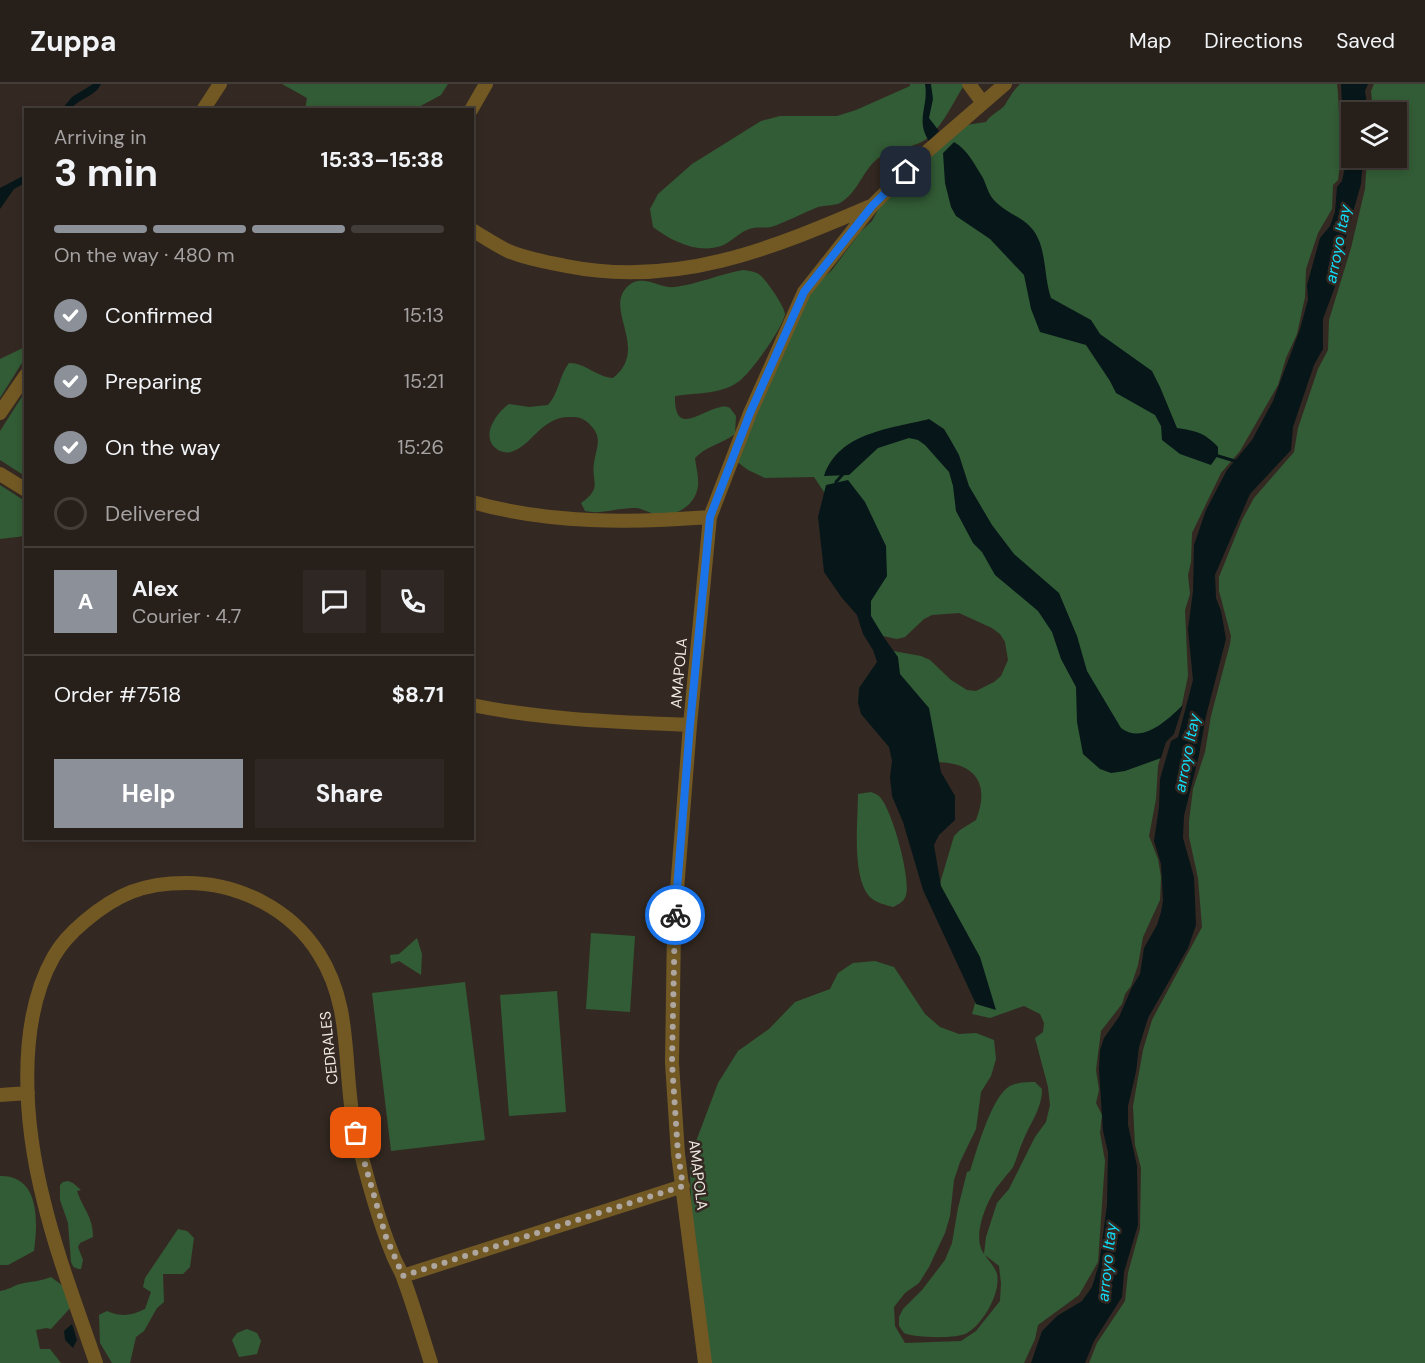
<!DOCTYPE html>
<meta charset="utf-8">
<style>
:root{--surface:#271f1a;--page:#2f2723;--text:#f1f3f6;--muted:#a4a2a2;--line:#433d39;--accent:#8c9099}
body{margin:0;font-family:"DM Sans",sans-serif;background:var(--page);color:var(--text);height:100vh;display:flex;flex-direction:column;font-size:22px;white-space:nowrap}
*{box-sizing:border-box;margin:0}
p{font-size:20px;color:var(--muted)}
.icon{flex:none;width:33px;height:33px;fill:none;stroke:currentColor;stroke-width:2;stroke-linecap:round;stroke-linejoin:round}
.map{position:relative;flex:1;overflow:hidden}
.drawer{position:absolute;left:24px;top:24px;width:450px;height:732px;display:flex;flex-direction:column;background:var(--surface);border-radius:0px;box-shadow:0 3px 9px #0003,0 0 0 2px var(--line)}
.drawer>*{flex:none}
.tools{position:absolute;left:1341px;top:18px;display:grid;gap:12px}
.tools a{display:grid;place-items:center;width:66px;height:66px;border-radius:0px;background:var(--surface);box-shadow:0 3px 9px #0003,0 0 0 2px var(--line);font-size:30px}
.pin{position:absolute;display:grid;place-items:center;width:51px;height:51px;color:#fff;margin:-26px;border-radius:12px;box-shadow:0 3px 9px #0006}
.courier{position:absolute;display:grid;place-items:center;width:60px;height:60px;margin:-30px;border:4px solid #1a73e8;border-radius:50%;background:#fff;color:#222;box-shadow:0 2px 8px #0007}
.summary em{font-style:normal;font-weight:700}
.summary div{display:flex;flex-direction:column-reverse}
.summary{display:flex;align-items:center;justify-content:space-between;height:102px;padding:0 30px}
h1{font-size:39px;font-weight:700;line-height:45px}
.bar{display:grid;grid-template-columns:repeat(4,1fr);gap:9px 6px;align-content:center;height:72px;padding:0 30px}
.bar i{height:8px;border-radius:4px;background:var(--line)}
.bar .on{background:var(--accent)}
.bar p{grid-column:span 4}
.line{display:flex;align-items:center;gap:15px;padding:0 30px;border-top:2px solid var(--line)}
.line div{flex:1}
.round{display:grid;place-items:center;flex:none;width:63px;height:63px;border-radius:0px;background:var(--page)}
ol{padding:0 30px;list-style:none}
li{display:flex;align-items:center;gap:18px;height:66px}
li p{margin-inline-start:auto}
li .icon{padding:6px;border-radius:50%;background:var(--accent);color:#fff;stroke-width:4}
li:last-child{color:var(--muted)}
li i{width:33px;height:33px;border:3px solid var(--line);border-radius:50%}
.primary-button{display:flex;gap:12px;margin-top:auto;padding:12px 30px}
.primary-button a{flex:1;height:69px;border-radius:0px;background:var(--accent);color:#fff;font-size:24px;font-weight:700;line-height:69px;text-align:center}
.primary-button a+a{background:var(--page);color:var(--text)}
header{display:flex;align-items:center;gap:36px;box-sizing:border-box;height:84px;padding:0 30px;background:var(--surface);border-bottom:2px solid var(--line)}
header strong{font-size:28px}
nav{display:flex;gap:33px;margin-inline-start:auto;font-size:21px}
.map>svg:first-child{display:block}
.green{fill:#325c35}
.water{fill:#071619}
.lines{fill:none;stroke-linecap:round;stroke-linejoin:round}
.stream{stroke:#071619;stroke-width:3}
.minor{stroke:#725924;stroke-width:14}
.done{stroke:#aea6a0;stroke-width:6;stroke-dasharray:0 10.8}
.route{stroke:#1a73e8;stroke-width:8}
.labels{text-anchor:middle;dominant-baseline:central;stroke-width:5;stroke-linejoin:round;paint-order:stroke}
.street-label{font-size:15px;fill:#f0e9e4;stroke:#342922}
.water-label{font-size:16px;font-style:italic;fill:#0fdffa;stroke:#342922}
</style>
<header>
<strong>Zuppa</strong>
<nav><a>Map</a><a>Directions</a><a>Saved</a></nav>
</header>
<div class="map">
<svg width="1425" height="1279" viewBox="0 0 1425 1279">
<rect width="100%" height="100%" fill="#342922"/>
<path class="green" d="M282,0h166l-7,11 -26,14 -110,1 2,-12z
M910,0h55c-12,18 -20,38 -36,53 -15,13 -39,10 -54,24 -13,12 -18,32 -35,42 -6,3 -16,2 -22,4 -16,6 -31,15 -47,20 -6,1 -12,0 -18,1 -12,2 -21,14 -32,18 -23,8 -50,-5 -68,-19l-3,-18 8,-15 34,-30 69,-43 19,-5h57l19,-6 54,-24z
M1020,0h317l1,10 3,63 -3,23 -5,5 -1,24 -14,24 -12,36 -1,28 -8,37 -11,24 -8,27 -38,66 -19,22 -29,60 -1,29 -3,13 2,19 -5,16 3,66 -7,33 -18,38 -5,19 -2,33 -7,37 9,23 3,18 -1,23 -17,37 -5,28 -7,21 -6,8 -3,10 -21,27 -5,39 3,20 -3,13 6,12 -2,18 5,28 -7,101 -19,33 -41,30 -3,14 -11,24h-319l-9,-122 -5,-35 -1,-36 2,-18 26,-69 20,-32 31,-22 26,-27 35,-13 8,-16 15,-10 22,-2 19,6 31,47 15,13 19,7 17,-1 18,7 2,19 -5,17 -10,16 -5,37 -16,33 -6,18 -4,36 -5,17 -16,34 -10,16 -14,10 -11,14 1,19 10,17 56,-2 15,-10 24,-30 1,-18 -2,-17 -14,-11c3,5 10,12 12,19 4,19 -14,50 -30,59 -9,6 -53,5 -63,0l-5,-7v-9l4,-8 19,-19 23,-30 7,-17 6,-35 9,-36 3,-1c7,-21 20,-69 37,-83 8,-6 19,-6 28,-6l7,7c0,20 -12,34 -19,52 -4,8 -6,18 -10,26 -7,10 -17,19 -22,30 -8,15 -18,42 -7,57l2,-17 11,-34 12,-14 26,-52 11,-15 4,-17 -2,-18 -13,-49 8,-6 1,-9 -4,-9 -16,-8 -34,12 -18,-4 6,-21 -40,-103 16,-54 6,-6 16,-10c15,-38 -2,-58 -41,-58l-49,-105 7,-6 28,5 9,4 21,20 16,10 9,1 18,-9 7,-6 7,-16 -3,-18 -5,-8 -8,-6 -33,-15 -27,2 -8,4 -19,18 -8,2 -19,-4 -54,-143 -10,-15 -49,1 -17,-8 -12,-9 69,-159 13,-19 14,-13 29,-39 11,-10 10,-19 31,-31 53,-46 20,-3c5,-8 13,-10 19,-17 5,-8 8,-14 15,-21z
M1374,0h51v1279h-336l8,-20 28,-42 3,-28 12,-44 1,-61 -6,-23 -2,-39 10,-56 9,-30 50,-93 -4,-49 -9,-41v-16l4,-32 12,-37 6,-36 19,-72 1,-8 -12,-45v-14l23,-57 12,-22 40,-46 4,-24 20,-59 10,-19 1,-30 22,-72 14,-59 2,-31h29v-46h-23l-2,-21z
M743,186c6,1 13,1 18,6 6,5 24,31 24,38 -2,14 -35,60 -47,68 -16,12 -43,11 -63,14 -1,42 27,14 46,11 1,-1 8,0 9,1l6,8 -1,18c-13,10 -29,12 -40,24 1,9 4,19 3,28 -3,21 -24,32 -43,28 -6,-1 -12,-5 -18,-6 -18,-1 -35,7 -52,3l-4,-8c22,-15 10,-21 13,-40 3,-19 10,-27 -8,-42 -6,-4 -9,-4 -17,-4 -28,0 -37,29 -58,35 -4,1 -9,0 -13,-2 -19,-12 -2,-37 11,-46l20,3 19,-2c11,-12 11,-29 21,-42 17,0 27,14 44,15 37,-29 -9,-68 14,-91 15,-15 32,2 48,0 23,-3 45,-13 68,-17z
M25,263v11l-25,40v-39z
M25,308v84l-25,-16v-29z
M0,401l25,16v35l-25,3z
M871,708c2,1 6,2 8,4 13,12 32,83 27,99 -2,7 -7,9 -13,12 -7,-2 -16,-4 -22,-9 -20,-19 -13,-77 -13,-104z
M591,849l44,3 -5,76 -44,-3z
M417,854l5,16 -1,21 -22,-14 -8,3 -1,-9 9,-1z
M465,898l20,158 -94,11 -19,-158z
M557,907l9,121 -57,4 -9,-121z
M0,1092c40,-1 38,46 34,75l-26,14h-8z
M68,1097l5,2 8,7 -4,1c6,18 16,25 16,46l-13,6 -2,4 5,13 -2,9c-6,0 -8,-2 -10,-7l-3,-39 -8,-23v-15l3,-3z
M178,1145l9,2 7,7 -4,29 -7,7h-20l1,28 -7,6 -13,23 -8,6 -6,26h-18l-12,-20 -1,-28 8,-4c14,6 24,5 38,-2l6,-17 -8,-5 2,-9z
M51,1193l12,9 9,20 -21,23 -5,-1 -10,2 4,19h10l11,14h-61v-72c8,-1 13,-5 20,-7 12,-3 19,-2 31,-7z
M247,1245l10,4 4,8 -4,13 -18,3 -7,-17 5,-7z"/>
<path class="water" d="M93,0h8c-6,13 -22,14 -30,25h-9l10,-12z
M925,0h6l2,15 -4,19 10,13 -10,10c-14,-21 0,-35 -4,-57z
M1341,0h27l-3,7 3,21h-16v46h11l-2,26 -16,57 1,5 -9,35 -14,38v30l-9,16 -21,62 -2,23 -41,44 -35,81 1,23 5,13 5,28 -20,77 -7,39 -15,61 -1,22 11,39 2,48 -8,23 -40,70 -9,29 -3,25 -8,34v19l9,41 1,59 -14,47 -2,25 -28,44 -9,22h-54l11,-32 15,-15 25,-15 10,-14 7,-23 8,-59 1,-53 -5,-21 -4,-61 1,-20 4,-12 15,-21 13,-30 8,-13 4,-26 13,-23 4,-13 2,-11 -2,-37 -7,-23 5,-34 1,-28 11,-38 7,-4 15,-57 -5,-51 5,-38 1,-46 12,-35 21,-40 25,-30 21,-39 27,-72 8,-29 -1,-15 13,-47 10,-12 5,-14 2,-25 5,-6 3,-14z
M954,58c13,7 21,23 29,36 3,6 5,15 10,21 17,19 37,17 47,44 6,18 5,37 11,55l40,22 9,14 52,37 8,16 17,41c19,3 27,4 41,19v8l-7,10 -31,-11 -18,-14 -1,-14 -6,-11 -39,-22 -6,-12 -24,-36 -46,-13 -9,-23 -7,-34 -34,-36 -34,-23 -5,-9 -6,-24 -2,-30z
M25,91v8l-11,6 -14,20v-21z
M929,335l15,10 6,10 9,16 10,31 23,39 22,29 45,39 18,43 10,35 34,57c22,17 47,-9 62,-23l-9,29 -8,8 -5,16 -36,13 -14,2 -11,-4 -17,-15 -6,-32 -1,-35 -15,-28 -9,-27 -14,-21 -43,-36 -13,-23 -9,-9 -17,-32 -3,-25 -4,-14 -24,-27 -7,-5 -9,-2 -31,10 -29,27 -25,1c15,-44 66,-47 105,-57z
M848,396l17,22 21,44 1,30 -16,25v15l14,23 13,18 2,17 29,34 12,64 14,24v24l-16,15 -5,10 7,41 39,71 16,53 -20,-6 -53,-114 -20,-68 -11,-26 -2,-19 2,-16 -3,-14 -28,-33 -3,-11 1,-15 18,-26 -4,-12 -10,-16 -6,-19 -15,-17 -18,-26 -6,-55 8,-32z
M72,1240l5,16 -4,8 -8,-8 -1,-9z"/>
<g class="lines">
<path class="stream" d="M1215,371l23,7
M836,398l7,-8"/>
<path class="minor" d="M969,0l14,19
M203,26l17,-26
M471,26l15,-26
M472,146c12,7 24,15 36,21 18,8 39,11 58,15 111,22 205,-17 305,-60
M0,329l26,-38
M0,390l26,16
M472,418c77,22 160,21 238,15
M472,621c72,15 145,17 218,20
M0,1011l28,-2
M403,1192l280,-90
M96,1279c-18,-53 -39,-107 -52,-161 -19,-74 -29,-178 10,-246 8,-14 19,-25 31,-35 32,-27 58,-38 101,-38 53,0 105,26 133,71 35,55 23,115 36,176 10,41 21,84 37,123 3,9 9,17 12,27 10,27 18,55 27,83
M705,1279l-27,-209 -6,-91 2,-135 16,-203 20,-208 40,-104 54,-121 68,-86 51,-51 82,-71"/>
</g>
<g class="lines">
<path class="done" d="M356,1049l30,104 17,39 280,-90 -5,-32 -6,-91 3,-148"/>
<path class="route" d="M675,831l15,-190 20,-208 40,-104 54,-121 68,-86 34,-34"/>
</g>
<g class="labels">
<g class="street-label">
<text transform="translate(679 589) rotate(-85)">AMAPOLA</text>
<text transform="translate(329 964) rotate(-96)">CEDRALES</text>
<text transform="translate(698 1091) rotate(83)">AMAPOLA</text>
</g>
<g class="water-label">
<text transform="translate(1338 160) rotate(-79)">arroyo Itay</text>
<text transform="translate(1187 669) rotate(-79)">arroyo Itay</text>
<text transform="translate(1107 1178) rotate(-84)">arroyo Itay</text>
</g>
</g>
</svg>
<div class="tools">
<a><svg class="icon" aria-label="layers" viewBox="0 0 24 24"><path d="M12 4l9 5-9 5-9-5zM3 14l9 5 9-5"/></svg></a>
</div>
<div class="pin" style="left:356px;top:1049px;background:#ea580c"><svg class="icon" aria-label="bag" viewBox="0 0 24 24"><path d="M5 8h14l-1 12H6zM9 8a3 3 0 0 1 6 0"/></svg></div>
<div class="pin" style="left:906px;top:88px;background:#1f2937"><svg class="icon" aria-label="home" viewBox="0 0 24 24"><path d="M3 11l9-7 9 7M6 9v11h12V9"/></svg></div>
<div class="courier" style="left:675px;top:831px"><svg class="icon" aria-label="bike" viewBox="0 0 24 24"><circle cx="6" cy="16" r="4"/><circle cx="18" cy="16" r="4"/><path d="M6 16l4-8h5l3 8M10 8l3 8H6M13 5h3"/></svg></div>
<section class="drawer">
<div class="summary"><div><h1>3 min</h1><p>Arriving in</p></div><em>15:33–15:38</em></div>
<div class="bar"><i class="on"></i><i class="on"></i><i class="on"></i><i></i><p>On the way · 480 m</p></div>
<ol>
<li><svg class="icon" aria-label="check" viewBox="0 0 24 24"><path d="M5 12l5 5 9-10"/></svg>Confirmed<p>15:13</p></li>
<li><svg class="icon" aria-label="check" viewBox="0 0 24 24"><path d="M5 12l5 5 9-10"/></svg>Preparing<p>15:21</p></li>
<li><svg class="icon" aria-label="check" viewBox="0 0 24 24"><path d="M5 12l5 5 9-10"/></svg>On the way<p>15:26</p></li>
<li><i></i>Delivered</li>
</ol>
<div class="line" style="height:108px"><b class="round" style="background:var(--accent);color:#fff">A</b><div><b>Alex</b><p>Courier · 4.7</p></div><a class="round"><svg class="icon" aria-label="chat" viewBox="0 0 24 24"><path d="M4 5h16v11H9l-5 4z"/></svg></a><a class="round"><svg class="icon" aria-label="phone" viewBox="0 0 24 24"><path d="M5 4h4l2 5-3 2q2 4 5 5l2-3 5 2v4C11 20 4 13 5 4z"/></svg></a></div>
<div class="line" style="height:78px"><div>Order #7518</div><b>$8.71</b></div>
<div class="primary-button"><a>Help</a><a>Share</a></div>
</section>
</div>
